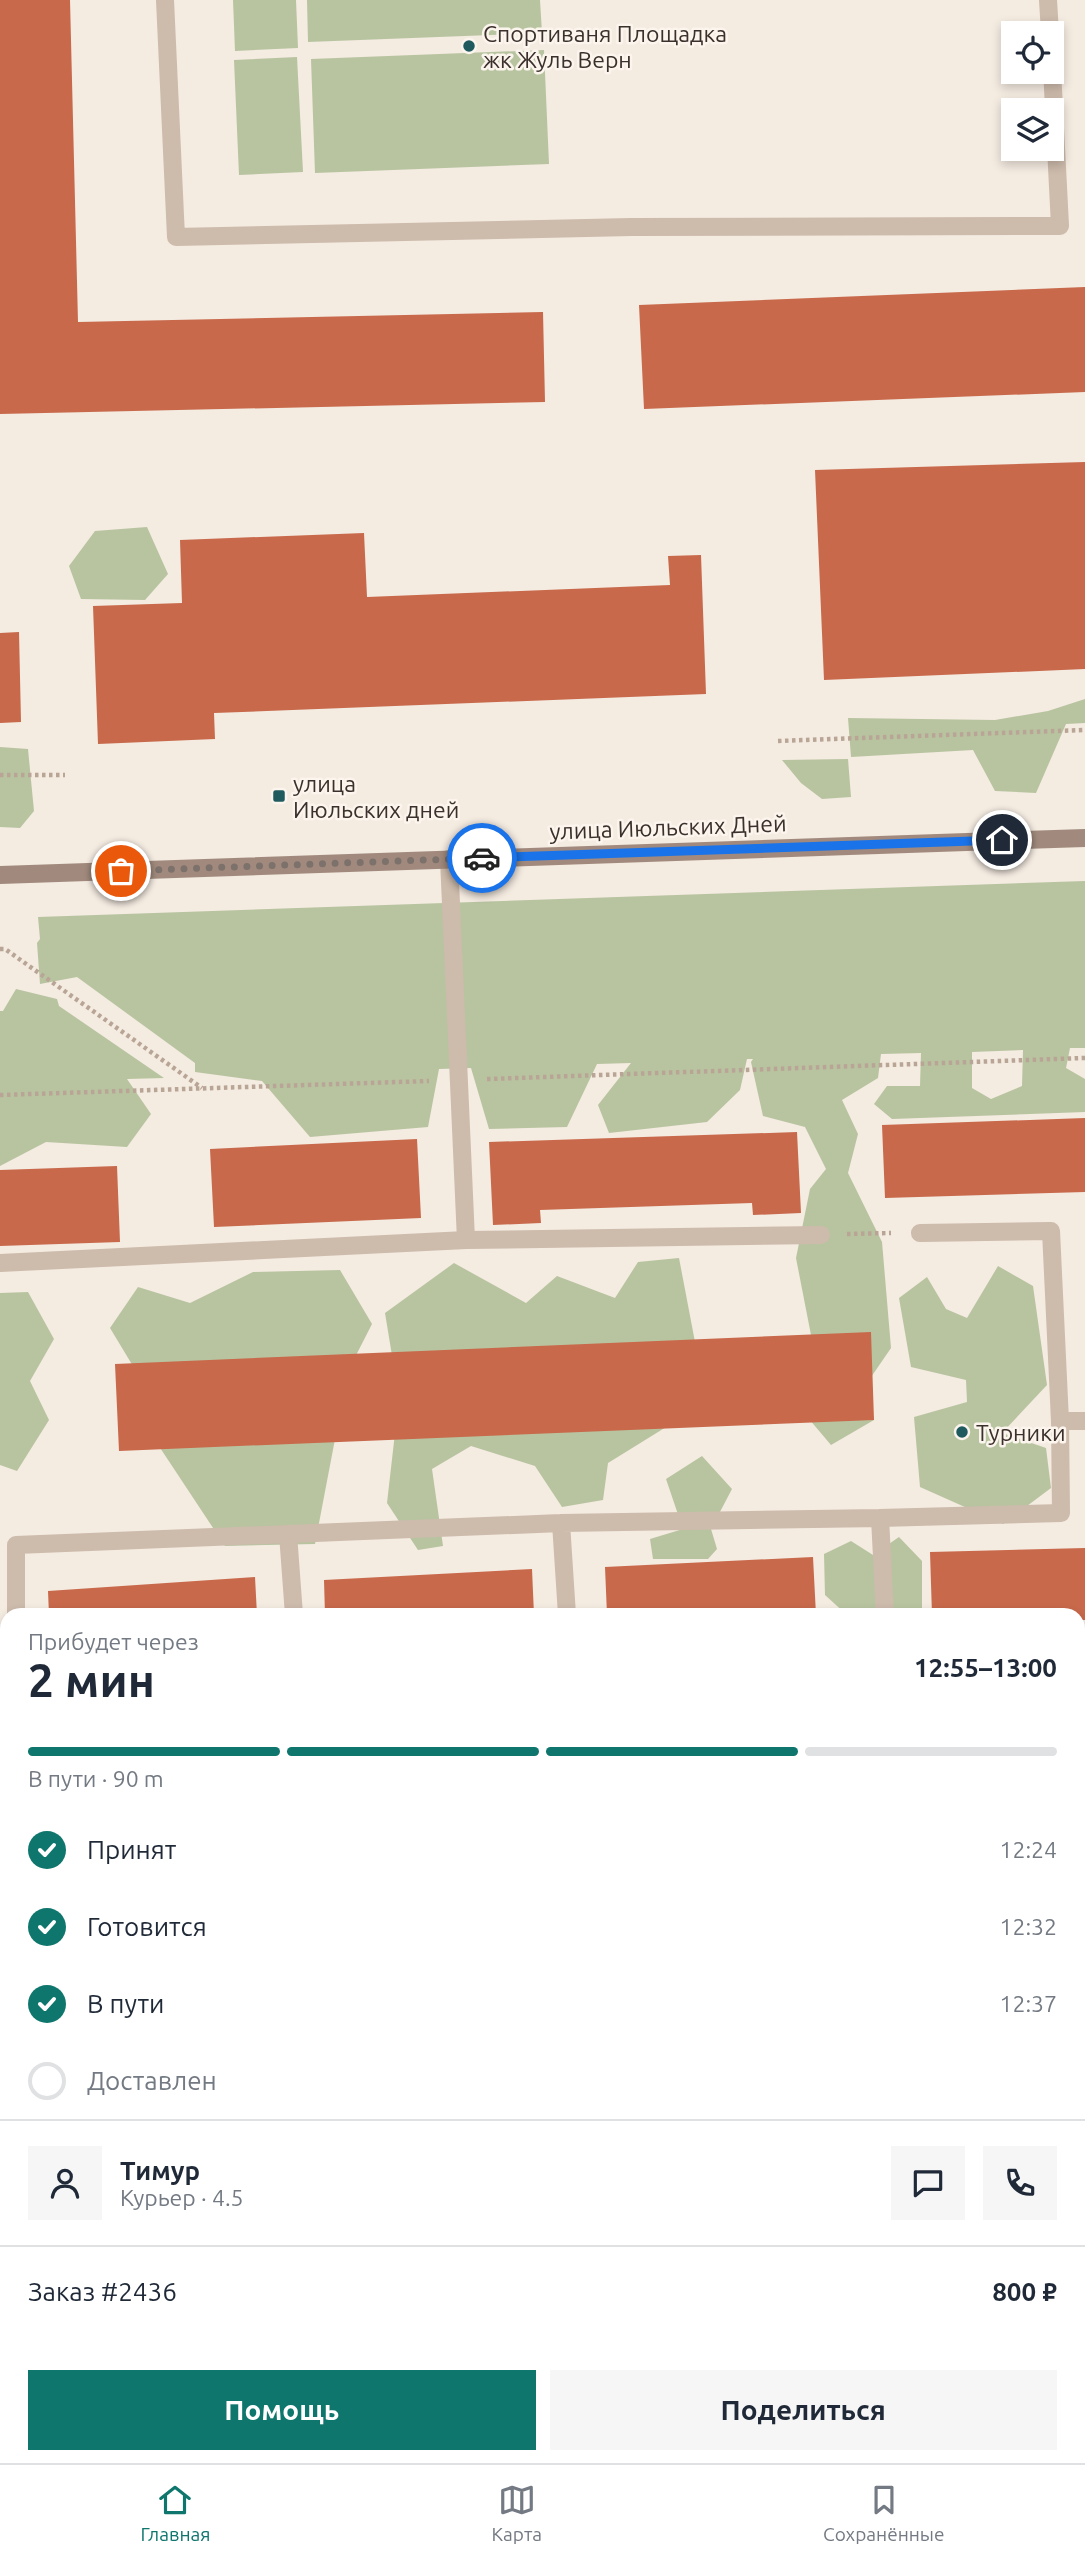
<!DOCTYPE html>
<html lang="ru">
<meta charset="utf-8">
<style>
:root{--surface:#fff;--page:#f6f6f7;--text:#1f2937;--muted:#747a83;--line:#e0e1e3;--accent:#0f766e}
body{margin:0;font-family:Ubuntu,sans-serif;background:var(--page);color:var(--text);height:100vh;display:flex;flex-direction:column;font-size:26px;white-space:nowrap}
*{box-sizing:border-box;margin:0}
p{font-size:23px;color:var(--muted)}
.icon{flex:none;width:38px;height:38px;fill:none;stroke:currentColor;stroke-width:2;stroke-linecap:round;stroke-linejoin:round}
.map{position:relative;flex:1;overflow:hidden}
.details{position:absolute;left:0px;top:1608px;width:1085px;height:856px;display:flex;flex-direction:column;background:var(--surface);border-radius:21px 21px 0 0;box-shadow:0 4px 10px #0003}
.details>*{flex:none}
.controls{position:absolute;left:1001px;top:21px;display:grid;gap:14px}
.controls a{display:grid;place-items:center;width:63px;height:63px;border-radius:0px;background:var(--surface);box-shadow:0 4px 10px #0003;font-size:35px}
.pin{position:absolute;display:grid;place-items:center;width:60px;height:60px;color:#fff;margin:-30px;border:4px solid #fff;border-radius:50%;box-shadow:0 2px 7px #0007}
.courier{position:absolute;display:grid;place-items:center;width:70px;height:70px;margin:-35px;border:5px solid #1a73e8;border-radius:50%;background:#fff;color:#222;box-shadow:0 2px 9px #0007}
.head em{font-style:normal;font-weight:700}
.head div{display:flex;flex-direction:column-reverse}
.head{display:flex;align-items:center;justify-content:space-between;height:119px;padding:0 28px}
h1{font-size:46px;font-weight:700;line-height:52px}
.bar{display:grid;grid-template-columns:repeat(4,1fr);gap:10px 7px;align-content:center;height:84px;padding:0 28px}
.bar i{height:9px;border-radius:5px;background:var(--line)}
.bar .selected{background:var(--accent)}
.bar p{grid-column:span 4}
.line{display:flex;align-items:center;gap:18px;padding:0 28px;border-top:2px solid var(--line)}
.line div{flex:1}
.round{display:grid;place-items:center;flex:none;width:74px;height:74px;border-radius:0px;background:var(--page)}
ol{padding:0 28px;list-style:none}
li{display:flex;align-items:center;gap:21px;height:77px}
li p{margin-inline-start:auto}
li .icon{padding:7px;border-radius:50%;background:var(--accent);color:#fff;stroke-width:4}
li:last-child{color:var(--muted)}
li i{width:38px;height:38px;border:4px solid var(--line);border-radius:50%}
.action{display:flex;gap:14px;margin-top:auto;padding:14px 28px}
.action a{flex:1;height:80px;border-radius:0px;background:var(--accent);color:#fff;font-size:28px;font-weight:700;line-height:80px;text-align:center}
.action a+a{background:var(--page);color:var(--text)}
.dock{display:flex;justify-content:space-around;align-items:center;height:98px;border-top:2px solid var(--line);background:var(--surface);font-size:19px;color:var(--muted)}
.dock a{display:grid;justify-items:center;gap:4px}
.dock .selected{color:var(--accent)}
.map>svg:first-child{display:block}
.green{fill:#b8c4a0;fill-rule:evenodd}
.building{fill:#c8694b}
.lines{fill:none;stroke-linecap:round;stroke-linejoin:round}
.path{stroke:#b9a596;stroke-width:4.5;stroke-dasharray:3.5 3.5;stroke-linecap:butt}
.lane{stroke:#cdbbac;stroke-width:18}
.street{stroke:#cdbbac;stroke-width:18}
.secondary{stroke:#a18a7d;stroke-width:18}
.done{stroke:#7c716b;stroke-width:7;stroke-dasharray:0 12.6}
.route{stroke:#1a73e8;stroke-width:9}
.poi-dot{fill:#1f5a5e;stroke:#fbf5ee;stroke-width:2.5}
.labels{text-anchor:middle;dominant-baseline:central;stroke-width:5;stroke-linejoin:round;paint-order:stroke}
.poi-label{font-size:23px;fill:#3b302b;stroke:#fbf5ee;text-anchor:start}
.street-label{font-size:23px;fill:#3b302b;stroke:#fbf5ee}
</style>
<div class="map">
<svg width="1085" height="2463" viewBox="0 0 1085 2463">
<rect width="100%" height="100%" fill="#f4ebe1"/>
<path class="green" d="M233,0h63l2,48 -63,3z
M307,0h233l2,33 -234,9z
M544,50l5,114 -234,9 -4,-114z
M297,57l6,115 -64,3 -5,-115z
M147,527l21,47 -23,26 -64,-1 -12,-33 26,-35z
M1085,699v24l-19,1 -30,69 -41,-2 -22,-41 -122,7 -3,-39 147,2 53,-9z
M0,747l28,2 6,62 -14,17 -20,-1z
M848,759l3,38 -29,2 -21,-16 -19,-23z
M1085,881v167h-15l-4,20 19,11v33l-193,7 -18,-15 13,-18h33l1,-33 -40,1 -3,24 -36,22 16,34 -10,39 34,69 9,106 -24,35 7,37 -43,25 -22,-26 2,-84 -15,-77 14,-69 16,-20 -21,-42 -42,-11 -12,-54 2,-3h-6l-7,31 -33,32 -98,11 -11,-28 33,-42 -34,1 -30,63 -78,2 -18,-61 -32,1 -11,58 -118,10 -48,-56 -67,-9v-9l-118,-86 -37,7 -3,-41 3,-4 -2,-22zM1023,1050l-1,36 -31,13 -19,-11v-36z
M16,989l41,10 2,7 105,72 -37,1 24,35 -24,33 -81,-5 -46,24v-155h3z
M679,1258l16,84 -24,82 -63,39 -5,37 -41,7 -27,-41 -64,-20 -39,23 11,77 -25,4 -31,-47 12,-105 -14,-85 69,-50 72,40 31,-27 58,22 23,-36z
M998,1266l35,20 14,99 -45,48 44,15 5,40 -48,36 -83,-37 -6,-70 53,-15 -1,-22 -55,-13 -12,-69 28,-21 19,32 21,9z
M340,1270l32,54 -24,47 -33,173 -90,2 -84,-127 4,-33 -35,-58 28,-41 52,16 63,-31z
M28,1292l26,47 -24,42 19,39 -32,51 -17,-6v-172z
M702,1456l30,33 -21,40 6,20 -9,10h-55l-3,-20 33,-10 -17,-50z
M899,1537l23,24v54h-75l-22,-20 -1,-41 27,-13 22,14z
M7,1750v216l-7,-3v-212z
M0,2118h7v191h-7z
M1085,2195v88l-7,4v-89z
M1082,2393l3,1v65l-8,4h-57l-7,-6h65v-60z
M879,2457h101l2,6h-107z"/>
<path class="building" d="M0,0h70l8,322 465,-10 2,90 -545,12z
M1085,287v105l-441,17 -5,-104z
M1085,462v207l-261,11 -9,-210z
M364,533l3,64 303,-12 -2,-29 33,-1 5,139 -492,19 1,26 -117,5 -5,-138 89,-3 -2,-63z
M19,632l2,90 -21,1v-90z
M1085,1118v74l-200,6 -3,-73z
M797,1132l4,81 -48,2 -1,-12 -212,7 1,13 -48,2 -4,-83z
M417,1139l4,79 -207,9 -4,-78z
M117,1166l3,76 -120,4v-76z
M871,1332l3,88 -755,31 -4,-87z
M1085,1548v72h-7v-5h-146l-2,-63z
M813,1557l3,58h-209l-2,-48z
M532,1569l2,46h-209l-1,-35z
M255,1577l2,38h-208l-1,-24z
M7,2383v76h-7v-75z
M200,2457h81v3l-81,3z"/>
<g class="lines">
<path class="path" d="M778,741l307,-11
M0,775h65
M0,949h5l197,139
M487,1079l598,-21
M0,1095l429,-14
M847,1234l44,-1"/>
<path class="lane" d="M165,0l11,237 455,-10 429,-1 -8,-157
M1048,0l2,33
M449,859l17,381 355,-5
M920,1233l131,-2 9,190h25
M0,1263l466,-23
M288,1534l6,81
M16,1615v-70l545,-22
M567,1615l-6,-92 319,-5
M885,1615l-5,-97 181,-5 -1,-92
M1078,1907l7,229
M0,1929h7
M0,2318h6
M175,2457l1,6
M790,2457l1,6"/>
<path class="street" d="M1078,1675h7
M0,1735h7"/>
<path class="secondary" d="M0,875l1085,-37"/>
</g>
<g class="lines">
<path class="done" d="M121,871l361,-13"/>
<path class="route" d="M482,858l520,-18"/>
</g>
<g class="poi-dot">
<circle cx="469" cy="46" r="7"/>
<rect x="272" y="789" width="14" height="14" rx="3.5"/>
<circle cx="962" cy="1432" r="7"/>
</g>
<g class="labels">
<g class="poi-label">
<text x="483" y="33">Спортиваня Площадка<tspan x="483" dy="26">жк Жуль Верн</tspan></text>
<text x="293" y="783">улица<tspan x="293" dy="26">Июльских дней</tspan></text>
<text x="976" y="1432">Турники</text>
</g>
<g class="street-label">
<text transform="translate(668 827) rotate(-2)">улица Июльских Дней</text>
</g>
</g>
</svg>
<div class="controls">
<a><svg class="icon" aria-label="locate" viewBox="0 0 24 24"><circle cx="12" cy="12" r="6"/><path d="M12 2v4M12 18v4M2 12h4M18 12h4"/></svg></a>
<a><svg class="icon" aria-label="layers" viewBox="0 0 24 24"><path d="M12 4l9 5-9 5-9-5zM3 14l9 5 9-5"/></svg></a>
</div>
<div class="pin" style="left:121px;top:871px;background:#ea580c"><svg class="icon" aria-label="bag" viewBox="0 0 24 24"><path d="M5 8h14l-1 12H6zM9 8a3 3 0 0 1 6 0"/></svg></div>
<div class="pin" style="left:1002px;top:840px;background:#1f2937"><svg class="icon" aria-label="home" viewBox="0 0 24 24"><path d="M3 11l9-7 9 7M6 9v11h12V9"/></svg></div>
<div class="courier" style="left:482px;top:858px"><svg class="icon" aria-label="car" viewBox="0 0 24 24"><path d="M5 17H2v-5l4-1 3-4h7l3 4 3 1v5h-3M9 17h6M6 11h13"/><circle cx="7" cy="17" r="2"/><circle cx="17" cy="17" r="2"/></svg></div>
<section class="details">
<div class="head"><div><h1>2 мин</h1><p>Прибудет через</p></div><em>12:55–13:00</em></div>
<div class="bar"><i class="selected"></i><i class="selected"></i><i class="selected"></i><i></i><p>В пути · 90 m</p></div>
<ol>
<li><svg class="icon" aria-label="check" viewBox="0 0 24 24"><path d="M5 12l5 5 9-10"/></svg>Принят<p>12:24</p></li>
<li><svg class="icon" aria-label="check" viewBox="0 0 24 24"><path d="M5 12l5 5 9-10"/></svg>Готовится<p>12:32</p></li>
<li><svg class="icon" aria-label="check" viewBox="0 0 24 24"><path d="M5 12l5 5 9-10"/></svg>В пути<p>12:37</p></li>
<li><i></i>Доставлен</li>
</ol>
<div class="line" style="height:126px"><a class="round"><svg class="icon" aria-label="person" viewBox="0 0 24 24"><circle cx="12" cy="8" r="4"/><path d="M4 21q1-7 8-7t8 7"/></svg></a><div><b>Тимур</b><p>Курьер · 4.5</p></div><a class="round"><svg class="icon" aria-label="chat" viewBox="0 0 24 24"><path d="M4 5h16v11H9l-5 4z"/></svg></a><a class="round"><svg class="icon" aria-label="phone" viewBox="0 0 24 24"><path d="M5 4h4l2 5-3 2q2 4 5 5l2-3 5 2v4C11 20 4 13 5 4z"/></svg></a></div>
<div class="line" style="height:91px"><div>Заказ #2436</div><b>800 ₽</b></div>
<div class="action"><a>Помощь</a><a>Поделиться</a></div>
</section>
</div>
<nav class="dock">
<a class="selected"><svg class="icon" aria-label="home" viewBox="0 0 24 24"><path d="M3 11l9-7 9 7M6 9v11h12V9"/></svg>Главная</a>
<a><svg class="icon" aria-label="map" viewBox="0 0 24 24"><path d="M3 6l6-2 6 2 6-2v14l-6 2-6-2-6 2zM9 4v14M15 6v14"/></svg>Карта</a>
<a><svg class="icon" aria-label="saved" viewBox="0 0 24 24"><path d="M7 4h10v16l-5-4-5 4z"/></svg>Сохранённые</a>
</nav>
